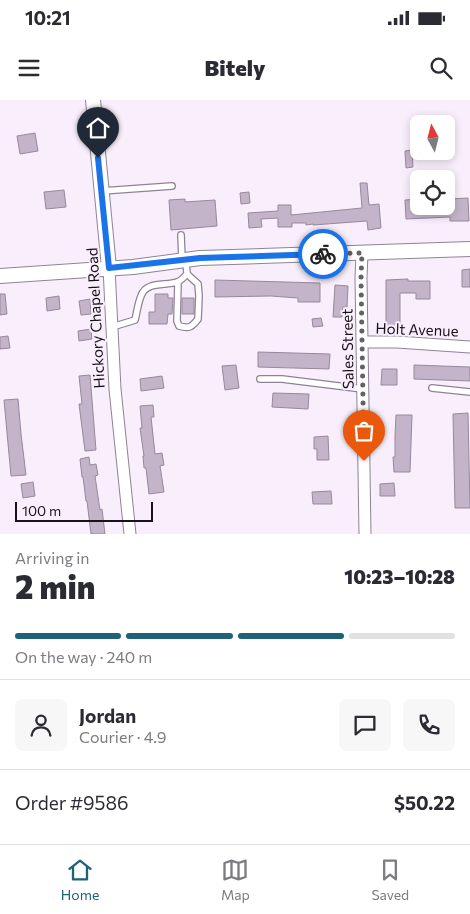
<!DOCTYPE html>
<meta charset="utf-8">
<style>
:root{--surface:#fff;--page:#f7f7f7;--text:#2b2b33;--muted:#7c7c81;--line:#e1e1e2;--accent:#1e6275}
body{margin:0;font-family:Commissioner,sans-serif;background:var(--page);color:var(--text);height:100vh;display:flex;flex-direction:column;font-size:19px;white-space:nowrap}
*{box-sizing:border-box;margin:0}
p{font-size:16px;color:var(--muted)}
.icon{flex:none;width:28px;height:28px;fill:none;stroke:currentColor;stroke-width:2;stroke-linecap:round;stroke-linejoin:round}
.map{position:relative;height:434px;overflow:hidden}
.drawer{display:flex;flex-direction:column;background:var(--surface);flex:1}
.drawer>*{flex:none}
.needle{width:32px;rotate:353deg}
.tools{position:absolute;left:410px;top:15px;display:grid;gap:10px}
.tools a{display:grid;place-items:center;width:45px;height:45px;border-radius:8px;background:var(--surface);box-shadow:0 2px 8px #0003;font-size:25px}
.scale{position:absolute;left:15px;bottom:12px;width:138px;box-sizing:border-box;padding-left:5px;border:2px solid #181219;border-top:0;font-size:14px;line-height:18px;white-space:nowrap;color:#181219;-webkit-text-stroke:4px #f9effc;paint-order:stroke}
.pin{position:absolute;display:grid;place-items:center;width:42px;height:42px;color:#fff;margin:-51px -21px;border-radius:50% 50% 50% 0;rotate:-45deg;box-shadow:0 0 5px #0007}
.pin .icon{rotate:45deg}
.courier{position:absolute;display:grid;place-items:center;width:50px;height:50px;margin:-25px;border:4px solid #1a73e8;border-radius:50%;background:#fff;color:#222;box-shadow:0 1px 6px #0007}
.overview em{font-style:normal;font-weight:800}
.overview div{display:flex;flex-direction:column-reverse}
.overview{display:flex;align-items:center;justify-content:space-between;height:85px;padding:0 15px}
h1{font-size:32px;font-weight:800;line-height:38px}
.bar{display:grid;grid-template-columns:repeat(4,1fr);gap:8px 5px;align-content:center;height:60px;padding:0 15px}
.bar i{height:6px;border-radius:4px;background:var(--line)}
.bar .selected{background:var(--accent)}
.bar p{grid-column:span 4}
.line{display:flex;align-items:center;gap:12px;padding:0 15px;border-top:1px solid var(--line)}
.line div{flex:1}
.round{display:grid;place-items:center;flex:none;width:52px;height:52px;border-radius:8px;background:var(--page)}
.status{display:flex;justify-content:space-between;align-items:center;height:35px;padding:0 25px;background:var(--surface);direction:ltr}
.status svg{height:14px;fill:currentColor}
header{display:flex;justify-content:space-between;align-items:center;height:65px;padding:0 15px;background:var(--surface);font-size:22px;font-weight:800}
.tab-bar{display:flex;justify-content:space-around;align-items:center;height:70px;border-top:1px solid var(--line);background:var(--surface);font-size:14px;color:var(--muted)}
.tab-bar a{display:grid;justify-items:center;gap:2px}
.tab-bar .selected{color:var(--accent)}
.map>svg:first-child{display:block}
.building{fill:#c4b4c9;stroke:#97889c}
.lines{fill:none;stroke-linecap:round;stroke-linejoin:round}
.service-casing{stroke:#908295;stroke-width:8}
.minor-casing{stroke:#908295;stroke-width:13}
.tertiary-casing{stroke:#908295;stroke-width:16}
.service{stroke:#fff;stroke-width:5.5}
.minor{stroke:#fff;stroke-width:11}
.tertiary{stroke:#fff;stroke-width:14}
.done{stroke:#675f68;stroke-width:5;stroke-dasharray:0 9}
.route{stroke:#1a73e8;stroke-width:6}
.labels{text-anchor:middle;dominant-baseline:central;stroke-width:4;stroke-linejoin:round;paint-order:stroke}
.street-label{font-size:15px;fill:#181219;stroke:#f9effc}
</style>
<div class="status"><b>10:21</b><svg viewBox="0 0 49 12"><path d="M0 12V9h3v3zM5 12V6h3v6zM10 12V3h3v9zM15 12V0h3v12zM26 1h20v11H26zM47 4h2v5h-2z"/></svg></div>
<header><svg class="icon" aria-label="menu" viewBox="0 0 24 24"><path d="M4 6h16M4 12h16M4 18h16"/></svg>Bitely<svg class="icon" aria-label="search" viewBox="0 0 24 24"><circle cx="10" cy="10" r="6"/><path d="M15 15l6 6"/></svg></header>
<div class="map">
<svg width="470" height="434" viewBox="0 0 470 434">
<rect width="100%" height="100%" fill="#f9effc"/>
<path class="building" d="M35,33l3,18 -18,3 -3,-18z
M412,50l1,17 -7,1 -1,-17z
M360,83h7l2,22 10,-1 2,24 -13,2 -1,-9 -54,4v-1l-7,1v-2h-14v4h-14v-9l-17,1 1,8 -13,1 -1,-15 30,-2v-6h13v10l71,-7z
M64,90l2,17 -20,2 -2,-17z
M249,92l1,11 -9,1 -1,-11z
M468,98l1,23h-19v-4l-44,2 -1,-19 14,-1v7l1,1 29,-1v-7z
M185,99v3l30,-2 2,26 -46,4 -2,-30z
M470,169v18h-8v-17z
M408,179v2h22v18h-14v-6h-16v36h-14v-49z
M215,180l105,3v19h-22v-4l-27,-2 -56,1z
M335,185l13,1 -1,21h-4l-1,10h-9z
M0,194h5l2,20 -7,1z
M155,194h13v4h5l-1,16h-4l-1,10h-18v-12h6z
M59,196l1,13 -13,2 -1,-13z
M182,198h12v16h-12z
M90,199l1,15 -10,1 -2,-14z
M321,218l2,8 -10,1 -1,-8z
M91,229l1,10 -13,2 -1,-10z
M8,236l2,12 -10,1v-12z
M258,252l72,2 -1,15 -71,-2z
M236,265l3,23 -14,2 -3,-24z
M414,265l56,2v14l-56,-2z
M382,269h15v16h-16z
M90,275l6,75 -11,1 -6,-47h3l-3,-28z
M162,276l2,12 -23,3 -1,-12z
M273,293l36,1 -1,15 -36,-2z
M18,299l3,35 5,41 -15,1 -7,-76z
M153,305l1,12h-3l4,37 7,-1 2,12 -4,1 4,26 -15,2 -3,-26h-2l-1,-12h1l-4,-28h2l-2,-22z
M468,313l2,95h-15l-2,-94z
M396,315h16l-2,57h-16l-1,-15h2v-21z
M328,336l1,24h-12v-11h-3v-12z
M89,357l1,8 6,-1 2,11 -3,1 5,34 2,-1 3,25h-14l-4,-33h-1l-3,-24h-1l-2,-18z
M33,382l2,14 -12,2 -2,-14z
M394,383l1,13h-15v-12z
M331,391l1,13h-19l-1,-12z"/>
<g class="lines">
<defs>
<path id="service" d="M102,91l70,-5
M181,135l1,25
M178,182l-1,39 2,5c10,3 13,1 19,-7l1,-23 -1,-12 -11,-10
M112,227l23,-7c2,-8 3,-17 6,-24 5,-15 24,-10 36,-14 4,-1 7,-5 10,-8l-1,-13
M260,279h22l81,10
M432,288l38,4"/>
<path id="minor" d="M362,153l-1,25 4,256
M109,168l6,121 15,145
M362,242h35l73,5"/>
<path id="tertiary" d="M93,0l16,168
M0,176l133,-9 67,-9 270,-9"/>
</defs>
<use href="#service" class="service-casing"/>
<use href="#minor" class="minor-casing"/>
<use href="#tertiary" class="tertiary-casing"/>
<use href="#service" class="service"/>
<use href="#minor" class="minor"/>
<use href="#tertiary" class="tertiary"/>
</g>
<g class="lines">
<path class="done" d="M323,154l39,-1 -1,25 3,183"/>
<path class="route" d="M98,58l11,110 91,-10 123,-4"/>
</g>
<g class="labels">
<g class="street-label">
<text transform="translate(95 218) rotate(-93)">Hickory Chapel Road</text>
<text transform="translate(417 229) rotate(2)">Holt Avenue</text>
<text transform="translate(347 249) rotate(-91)">Sales Street</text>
</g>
</g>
</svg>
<div class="tools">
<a><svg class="needle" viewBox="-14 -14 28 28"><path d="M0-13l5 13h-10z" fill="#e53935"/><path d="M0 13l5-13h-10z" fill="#7c7c81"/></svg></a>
<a><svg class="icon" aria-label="locate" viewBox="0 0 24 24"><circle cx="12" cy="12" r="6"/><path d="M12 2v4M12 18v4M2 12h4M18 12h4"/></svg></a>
</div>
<div class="scale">100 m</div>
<div class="pin" style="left:364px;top:361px;background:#ea580c"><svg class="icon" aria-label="bag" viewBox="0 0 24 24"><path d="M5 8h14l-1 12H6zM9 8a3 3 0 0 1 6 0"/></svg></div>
<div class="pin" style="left:98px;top:58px;background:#1f2937"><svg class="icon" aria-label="home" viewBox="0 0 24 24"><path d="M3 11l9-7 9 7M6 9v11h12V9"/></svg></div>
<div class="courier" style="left:323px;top:154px"><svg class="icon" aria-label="bike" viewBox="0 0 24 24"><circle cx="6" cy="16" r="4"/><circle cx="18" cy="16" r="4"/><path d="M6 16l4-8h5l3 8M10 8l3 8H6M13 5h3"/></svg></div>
</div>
<section class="drawer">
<div class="overview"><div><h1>2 min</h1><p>Arriving in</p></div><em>10:23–10:28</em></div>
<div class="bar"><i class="selected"></i><i class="selected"></i><i class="selected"></i><i></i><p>On the way · 240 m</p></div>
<div class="line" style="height:90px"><a class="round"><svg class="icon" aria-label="person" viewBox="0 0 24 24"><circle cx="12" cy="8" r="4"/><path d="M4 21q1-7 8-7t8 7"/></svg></a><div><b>Jordan</b><p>Courier · 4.9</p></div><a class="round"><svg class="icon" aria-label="chat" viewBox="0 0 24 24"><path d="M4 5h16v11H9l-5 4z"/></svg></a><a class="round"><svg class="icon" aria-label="phone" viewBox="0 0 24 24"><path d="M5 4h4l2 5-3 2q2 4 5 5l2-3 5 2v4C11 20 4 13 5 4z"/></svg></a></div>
<div class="line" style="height:65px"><div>Order #9586</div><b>$50.22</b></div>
</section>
<nav class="tab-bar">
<a class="selected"><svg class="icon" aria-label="home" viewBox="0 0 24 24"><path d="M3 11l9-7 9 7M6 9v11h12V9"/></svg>Home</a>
<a><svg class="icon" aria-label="map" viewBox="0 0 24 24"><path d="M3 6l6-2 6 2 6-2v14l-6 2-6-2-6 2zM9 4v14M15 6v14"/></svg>Map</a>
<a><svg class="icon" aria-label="saved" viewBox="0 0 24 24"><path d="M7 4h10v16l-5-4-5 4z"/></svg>Saved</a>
</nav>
